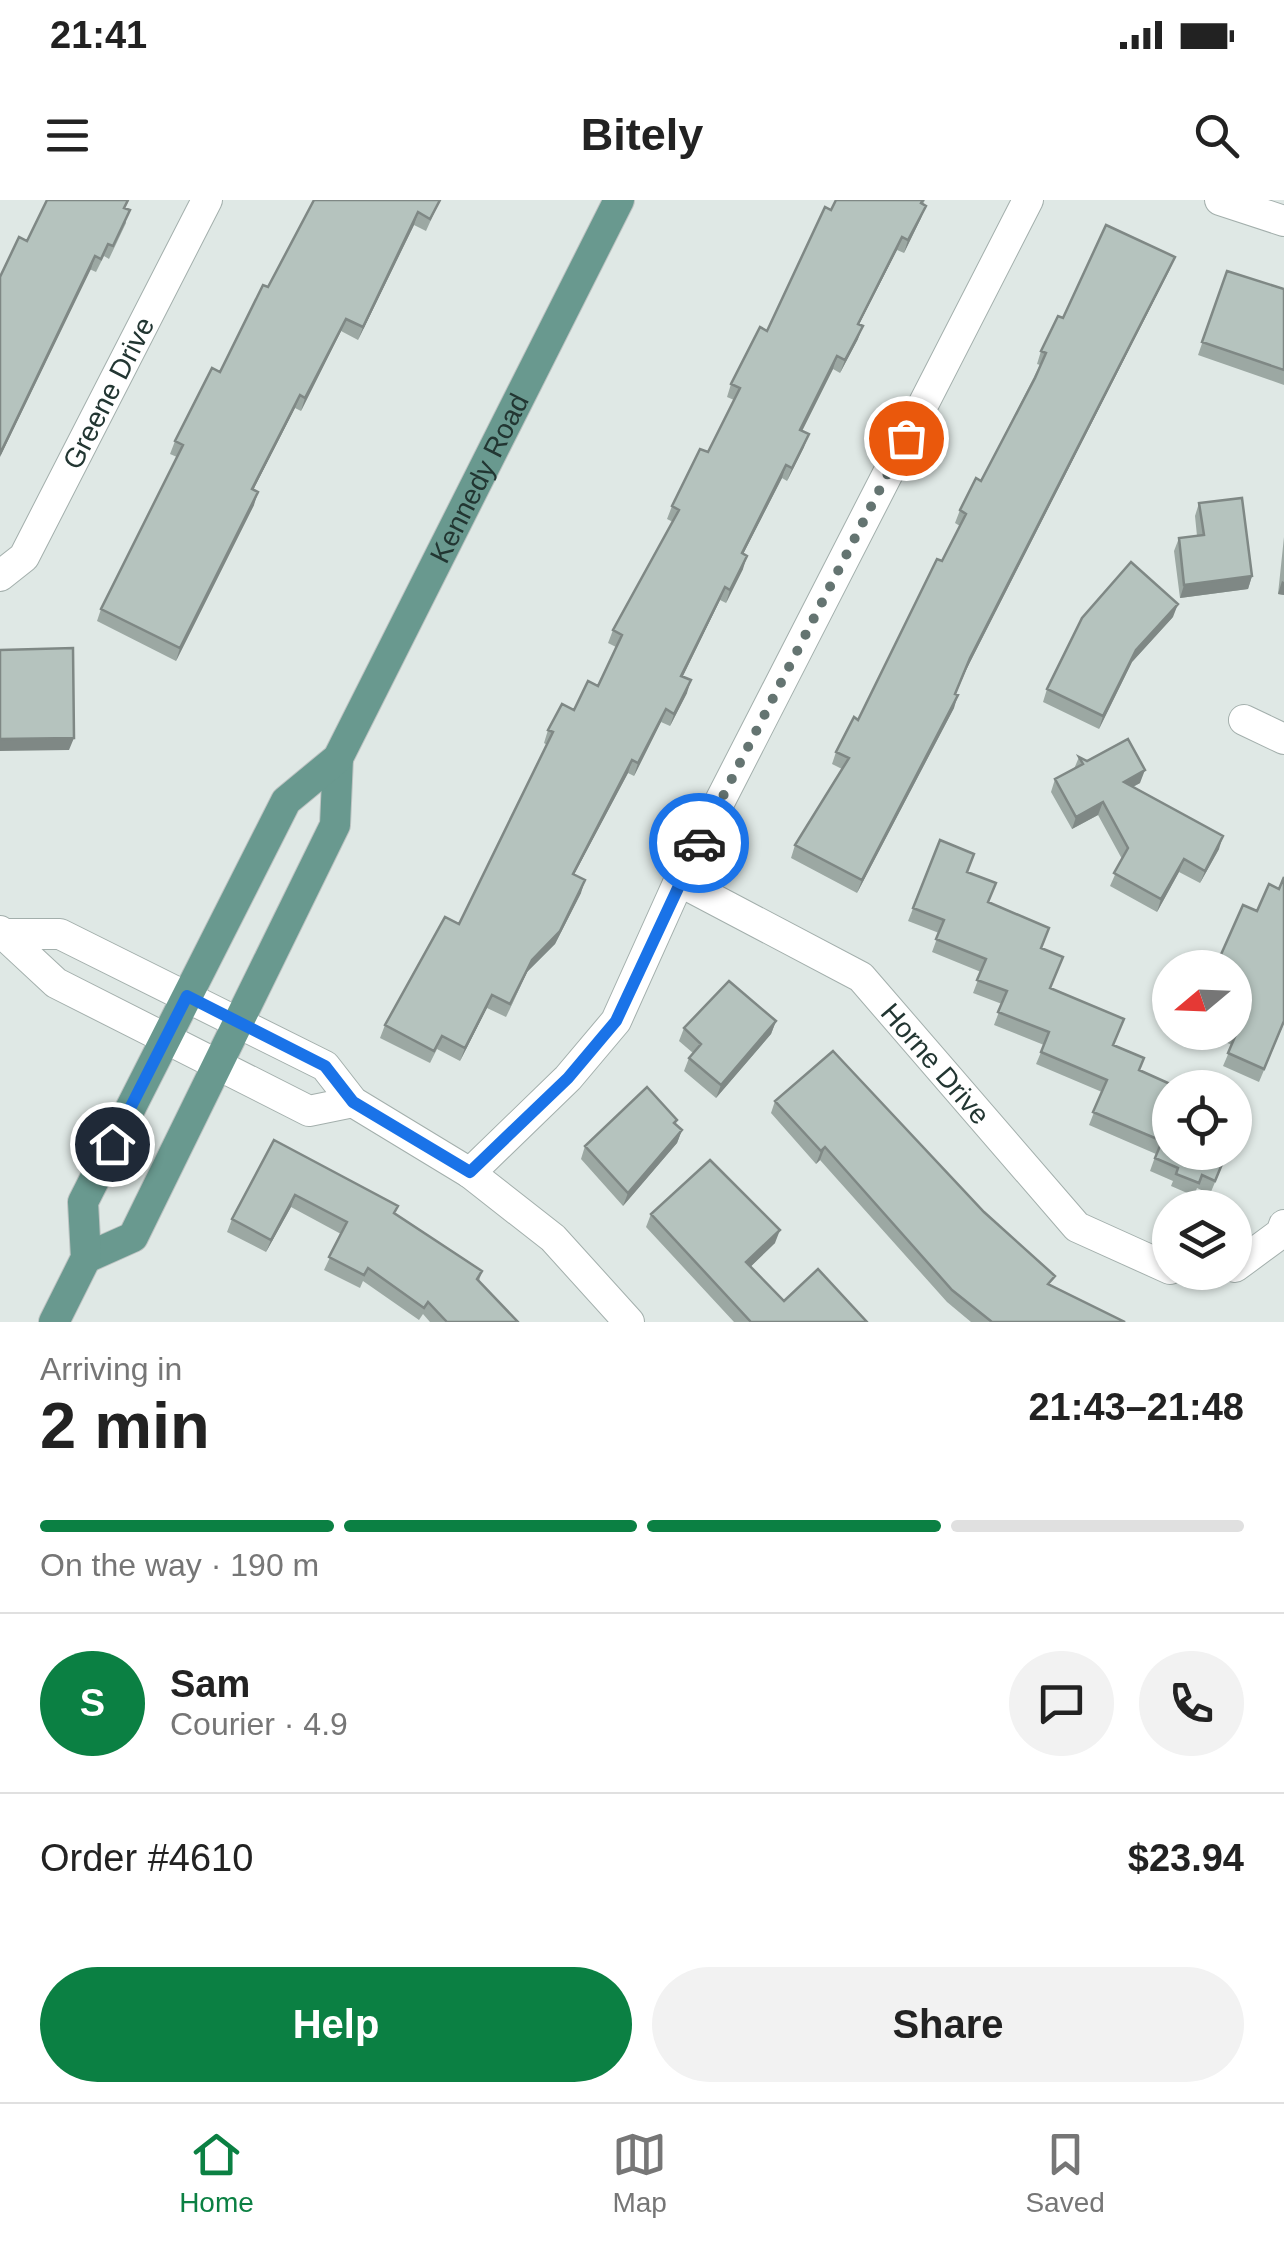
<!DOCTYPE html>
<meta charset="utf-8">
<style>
:root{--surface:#fff;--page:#f2f2f2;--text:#222;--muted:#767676;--line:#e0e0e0;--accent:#0b8043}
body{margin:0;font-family:Arial,sans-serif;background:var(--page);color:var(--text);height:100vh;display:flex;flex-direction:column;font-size:38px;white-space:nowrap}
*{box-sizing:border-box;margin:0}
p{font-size:32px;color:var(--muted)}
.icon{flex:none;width:55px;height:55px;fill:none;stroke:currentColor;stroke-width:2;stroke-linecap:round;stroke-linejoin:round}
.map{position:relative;height:1122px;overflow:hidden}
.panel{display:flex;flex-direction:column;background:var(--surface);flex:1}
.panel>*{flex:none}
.needle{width:65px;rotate:251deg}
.fabs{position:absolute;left:1152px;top:750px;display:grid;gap:20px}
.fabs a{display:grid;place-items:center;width:100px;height:100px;border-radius:50%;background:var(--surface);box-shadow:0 2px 8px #0004;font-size:50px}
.pin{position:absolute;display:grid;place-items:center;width:85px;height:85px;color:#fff;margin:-42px;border:5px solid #fff;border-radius:50%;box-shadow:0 2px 10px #0007}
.courier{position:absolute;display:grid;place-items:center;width:100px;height:100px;margin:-50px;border:8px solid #1a73e8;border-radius:50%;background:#fff;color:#222;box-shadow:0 2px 12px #0007}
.summary em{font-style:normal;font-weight:700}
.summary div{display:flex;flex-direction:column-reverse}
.summary{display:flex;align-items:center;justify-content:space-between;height:170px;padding:0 40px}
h1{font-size:65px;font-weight:700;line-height:75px}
.bar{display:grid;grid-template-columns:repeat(4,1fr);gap:15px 10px;align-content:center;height:120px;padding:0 40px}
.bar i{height:12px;border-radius:8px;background:var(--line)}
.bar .current{background:var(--accent)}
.bar p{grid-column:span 4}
.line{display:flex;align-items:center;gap:25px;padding:0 40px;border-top:2px solid var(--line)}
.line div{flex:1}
.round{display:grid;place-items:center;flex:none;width:105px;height:105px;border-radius:52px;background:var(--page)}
.cta{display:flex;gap:20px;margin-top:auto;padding:20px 40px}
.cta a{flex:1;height:115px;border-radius:60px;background:var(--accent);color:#fff;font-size:40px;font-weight:700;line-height:115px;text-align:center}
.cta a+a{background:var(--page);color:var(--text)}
.status{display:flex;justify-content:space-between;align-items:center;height:70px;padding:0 50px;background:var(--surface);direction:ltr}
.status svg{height:28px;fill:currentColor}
header{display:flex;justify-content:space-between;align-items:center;height:130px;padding:0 40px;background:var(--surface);font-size:45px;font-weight:700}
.menu{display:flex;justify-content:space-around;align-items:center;height:140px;border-top:2px solid var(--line);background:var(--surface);font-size:28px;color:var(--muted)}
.menu a{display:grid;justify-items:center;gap:5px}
.menu .current{color:var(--accent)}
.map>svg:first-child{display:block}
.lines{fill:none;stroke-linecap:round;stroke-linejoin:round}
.minor-casing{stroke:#a3afac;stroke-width:32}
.major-casing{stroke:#bdc3c2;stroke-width:32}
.minor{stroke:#fff;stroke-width:30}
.major{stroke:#69998f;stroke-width:30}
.wall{fill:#9ca8a3}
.shaded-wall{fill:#7f8885}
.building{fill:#b5c3be;stroke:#7f8885;stroke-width:2.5}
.done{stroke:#647471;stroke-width:10;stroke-dasharray:0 18}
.route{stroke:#1a73e8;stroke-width:12}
.labels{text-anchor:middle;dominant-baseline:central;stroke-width:9;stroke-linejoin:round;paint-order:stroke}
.street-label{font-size:28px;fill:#223632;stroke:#eff6f3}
</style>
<div class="status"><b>21:41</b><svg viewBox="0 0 49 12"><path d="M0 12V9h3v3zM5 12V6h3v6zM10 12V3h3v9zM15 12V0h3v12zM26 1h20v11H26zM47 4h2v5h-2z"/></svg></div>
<header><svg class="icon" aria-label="menu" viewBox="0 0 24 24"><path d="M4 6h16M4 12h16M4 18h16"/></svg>Bitely<svg class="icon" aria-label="search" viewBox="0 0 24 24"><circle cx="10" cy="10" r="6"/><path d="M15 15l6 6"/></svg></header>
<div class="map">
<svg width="1284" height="1122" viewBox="0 0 1284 1122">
<rect width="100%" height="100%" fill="#dfe8e5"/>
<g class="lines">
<defs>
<g id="minor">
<path d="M1220,0l64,21"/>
<path id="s1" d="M0,376l24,-19 183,-357"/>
<path d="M1244,520l40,19"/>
<path id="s2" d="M679,681l182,96 216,250 93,42"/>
<path d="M0,731l56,52 253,128 44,-9"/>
<path d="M7,734h53l265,132 28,36 117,71 83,65 76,84"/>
<path d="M470,973l98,-95 48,-57 63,-140 349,-681"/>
<path d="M1235,1067l46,-34 3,-8"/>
</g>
<g id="major">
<path d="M86,1058l47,-21 202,-412 3,-67"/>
<path id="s3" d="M54,1122l32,-64 -3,-56 203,-401 52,-43 281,-558"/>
</g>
</defs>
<use href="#minor" class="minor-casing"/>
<use href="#major" class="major-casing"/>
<use href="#minor" class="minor"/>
<use href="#major" class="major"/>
</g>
<path class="wall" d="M47,0h82l-4,8 1,15 -17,36 -5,-3 -8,16 -69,-31z
M440,0l-14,31 -12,-6 -56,115 -17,-9 -40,80 -6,-3 -42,82 1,15 -78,156 -79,-40 4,-12 76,-152 -7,-3 5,-13 45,-69 48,-85z
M836,0h89l-2,4 -2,14 -17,35 -7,-3 -38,74 -1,15 -18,34 -7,-4 -31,62 2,16 -17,34 -5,-3 -39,76v15l-17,34 -6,-3 -37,76 4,17 -17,33 -9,-4 -27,54 -6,-3 -54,101 7,19 -26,51 -28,28 -21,45 -19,-9 -27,53 -23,-12 -7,14 -50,-25 5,-13 74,-101 88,-179 -3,-2 4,-13 26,-20 24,-24 18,-39 -8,-4 5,-13 60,-108 -6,-3 5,-13 36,-54 26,-52 -7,-3 4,-13 36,-53z
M1170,69l-204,401 -11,24 -1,14 -97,185 -66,-35 4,-13 47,-76 -10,-5 4,-12 22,-32 84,-159 18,-35 -5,-3 5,-13 21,-29 59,-116 -3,-1 4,-13 22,-33z
M1227,71l57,18v96l-86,-30z
M1199,303l53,73 -4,13 -68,9 -6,-47 5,-13 18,-2 -2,-20z
M1284,337v58l-6,-1z
M1173,417l-41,45 -33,67 -56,-27 4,-13z
M1079,557l61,26 -7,4 86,62 -19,34 -21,-11 -22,40 -47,-26 12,-27 -24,-44 -26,14 -21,-37 4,-13 19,-10z
M940,640l27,32 21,31 54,45 9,40 177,164 -18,42 -13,-6 -3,8 -23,-10 2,-5 -23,-10 6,-17 -67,-29 13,-33 -66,-28 8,-19 -50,-20 8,-21 -29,-11 8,-21 -49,-20 7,-19 -31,-12z
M1284,677v146l-25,59 -36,-16 9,-21 -29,-13h32v-64l22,-57 22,-22z
M776,821l-5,13 -55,64 -32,-27 5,-13 4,-5 -14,-12 5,-13z
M775,901l276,185 74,36h-154l-24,-20 -127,-142 -4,4 -45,-51z
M676,924l6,6 -5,13 -54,63 -42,-47 4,-13z
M274,940l121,74 87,57 -3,10 39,41h-88l-7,-8 -4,6 -56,-39 -3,7 -36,-18 17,-36 -50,-27 -25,45 -39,-20 5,-13z
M651,1014l124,29 -25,24 34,34 83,21h-133l-88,-95z"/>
<path class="shaded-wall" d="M926,6l-5,12 -17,35 4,-13z
M418,12l-4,13 -56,115 5,-13z
M902,37l-5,13 -44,86 5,-12z
M95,56l-4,13 -91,188v-3z
M1175,57l-5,12 -204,401 -16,37 20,-49z
M346,119l-5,12 -40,80 4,-13z
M863,126l-5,13 -18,34 5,-13z
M837,156l-4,13 -37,74 4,-13z
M300,195l-5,13 -48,94 5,-13z
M809,234l-5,13 -17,34 5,-13z
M786,265l-4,13 -45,88 5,-13z
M258,292l-4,13 -78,156 4,-13z
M747,356l-4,13 -17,34 4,-13z
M1252,376l-4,13 -68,9 4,-13z
M1282,381l2,1v13l-6,-1z
M725,387l-5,13 -43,88 4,-12z
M1178,404l-5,13 -41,45 -33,67 4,-13 33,-66z
M691,480l-4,13 -17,33 4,-12z
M958,495l-4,13 -97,185 5,-13z
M666,509l-5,13 -27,54 4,-13z
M74,538l-5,12 -69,1v-12z
M632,560l-4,13 -60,113 5,-12z
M1145,570l-5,13 -21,11 5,-12z
M1103,602l-5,13 -26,14 4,-12z
M1223,636l-4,13 -19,34 5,-12z
M1184,659l-5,13 -22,40 4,-13z
M585,680l-4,13 -26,51 -28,28 -21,45 26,-57z
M492,795l-5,13 -27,53 5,-13z
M776,821l-5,13 -55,64 5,-13z
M682,930l-5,13 -54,63 5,-13z
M825,947l-5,13 -4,4 5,-13z
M295,995l-4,12 -25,45 5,-12z
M780,1030l-5,13 -33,32 4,-13z"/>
<path class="building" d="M47,0h81l-4,8 6,2 -17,36 -5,-2 -7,15 -6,-3 -95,198v-177l19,-40 8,4z
M314,0h126l-10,19 -12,-7 -55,115 -17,-8 -41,79 -5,-3 -48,94 6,3 -78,156 -79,-39 82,-164 -8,-4 37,-73 8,4 43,-87 5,2z
M836,0h87l-2,3 5,3 -18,34 -6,-3 -44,87 5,2 -18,34 -8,-4 -37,74 9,4 -17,34 -6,-3 -44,88 5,3 -17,34 -5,-3 -44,89 10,4 -17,34 -8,-5 -28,54 -6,-3 -59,114 12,6 -25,51 -28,29 -22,44 -18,-9 -27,53 -23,-12 -8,15 -49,-26 60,-108 14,7 94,-192 -5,-2 14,-26 12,6 14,-29 10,5 24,-51 -9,-5 66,-120 -7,-4 28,-57 8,3 32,-64 -9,-4 29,-57 7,4 58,-124 6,3z
M1106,25l69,32 -205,401 -15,36 3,1 -96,185 -67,-35 54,-87 -13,-6 18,-35 4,3 79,-161 5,2 24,-47 -6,-4 16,-32 5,3 54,-103 11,-25 -5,-2 17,-35 5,2z
M1227,71l57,18v81l-82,-28z
M1242,298l10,78 -68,9 -5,-47 25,-3 -5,-32z
M1131,362l47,42 -42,46 -33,66 -56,-27 35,-71z
M73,448l1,90 -74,1v-89z
M1128,539l17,31 -21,12 99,54 -18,35 -21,-12 -23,40 -47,-26 14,-25 -25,-46 -27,15 -21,-38 28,-15 -4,-7 8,4z
M940,640l34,14 -7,18 29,11 -8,19 61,26 -8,20 22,9 -13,31 74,31 -11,26 31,13 -5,12 40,18h-9v64h57l-12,29 -13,-6 -3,8 -23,-9 2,-6 -23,-10 7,-17 -69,-29 14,-32 -66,-28 8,-20 -51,-20 9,-21 -30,-11 9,-21 -50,-20 8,-19 -31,-12z
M1284,677v144l-20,48 -36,-16 9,-21 -2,-1v-63h-20l28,-63 14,6 12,-27 10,5z
M729,781l47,40 -55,64 -32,-27 12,-14 -17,-16z
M833,851l151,161 71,64 -7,8 77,38h-133l-40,-32 -127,-143 -4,4 -46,-50z
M647,887l30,33 -3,3 8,7 -54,63 -43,-47z
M1235,911l8,3 -8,19z
M274,940l124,66 -4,7 88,58 -5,8 41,43h-71l-19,-20 -4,6 -56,-40 -4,7 -35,-18 18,-35 -52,-27 -24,45 -39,-21z
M710,960l70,70 -34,32 38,39 34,-32 49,53h-116l-100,-108z"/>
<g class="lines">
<path class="done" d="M699,643l207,-405"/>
<path class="route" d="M112,944l75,-148 138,70 28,36 117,70 98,-94 48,-57 83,-178"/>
</g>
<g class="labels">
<g class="street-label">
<text stroke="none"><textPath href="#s1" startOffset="215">Greene Drive</textPath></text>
<text stroke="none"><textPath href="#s3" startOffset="958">Kennedy Road</textPath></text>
<text stroke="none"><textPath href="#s2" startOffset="320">Horne Drive</textPath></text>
</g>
</g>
</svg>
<div class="fabs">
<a><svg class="needle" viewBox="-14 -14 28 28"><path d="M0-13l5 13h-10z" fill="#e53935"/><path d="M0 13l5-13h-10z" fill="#767676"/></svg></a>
<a><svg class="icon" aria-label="locate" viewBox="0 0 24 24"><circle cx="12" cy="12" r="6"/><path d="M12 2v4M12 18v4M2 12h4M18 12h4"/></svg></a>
<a><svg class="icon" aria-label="layers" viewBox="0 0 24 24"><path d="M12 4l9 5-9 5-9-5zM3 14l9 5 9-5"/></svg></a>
</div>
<div class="pin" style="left:906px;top:238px;background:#ea580c"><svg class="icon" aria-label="bag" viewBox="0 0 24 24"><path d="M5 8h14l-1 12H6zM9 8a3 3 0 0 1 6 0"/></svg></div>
<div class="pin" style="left:112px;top:944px;background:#1f2937"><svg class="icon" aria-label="home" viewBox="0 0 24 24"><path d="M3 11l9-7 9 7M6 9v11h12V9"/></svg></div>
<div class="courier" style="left:699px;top:643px"><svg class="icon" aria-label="car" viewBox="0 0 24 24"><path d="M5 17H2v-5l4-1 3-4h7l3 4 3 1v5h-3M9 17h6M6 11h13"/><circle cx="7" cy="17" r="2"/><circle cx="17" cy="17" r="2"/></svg></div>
</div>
<section class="panel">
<div class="summary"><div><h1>2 min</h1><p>Arriving in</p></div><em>21:43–21:48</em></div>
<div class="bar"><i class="current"></i><i class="current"></i><i class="current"></i><i></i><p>On the way · 190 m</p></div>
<div class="line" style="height:180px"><b class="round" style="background:var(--accent);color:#fff">S</b><div><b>Sam</b><p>Courier · 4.9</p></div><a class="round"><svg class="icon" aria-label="chat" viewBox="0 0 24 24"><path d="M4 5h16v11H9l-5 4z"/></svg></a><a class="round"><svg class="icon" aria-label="phone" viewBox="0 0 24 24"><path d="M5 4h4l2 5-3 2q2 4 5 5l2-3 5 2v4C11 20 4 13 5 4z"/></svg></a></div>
<div class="line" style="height:130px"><div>Order #4610</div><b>$23.94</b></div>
<div class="cta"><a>Help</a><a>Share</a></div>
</section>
<nav class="menu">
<a class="current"><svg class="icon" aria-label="home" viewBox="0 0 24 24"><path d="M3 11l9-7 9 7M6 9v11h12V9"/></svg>Home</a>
<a><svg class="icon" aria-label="map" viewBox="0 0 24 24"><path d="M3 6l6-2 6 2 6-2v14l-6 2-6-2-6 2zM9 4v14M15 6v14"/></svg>Map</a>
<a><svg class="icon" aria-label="saved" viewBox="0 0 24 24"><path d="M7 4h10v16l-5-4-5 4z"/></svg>Saved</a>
</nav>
